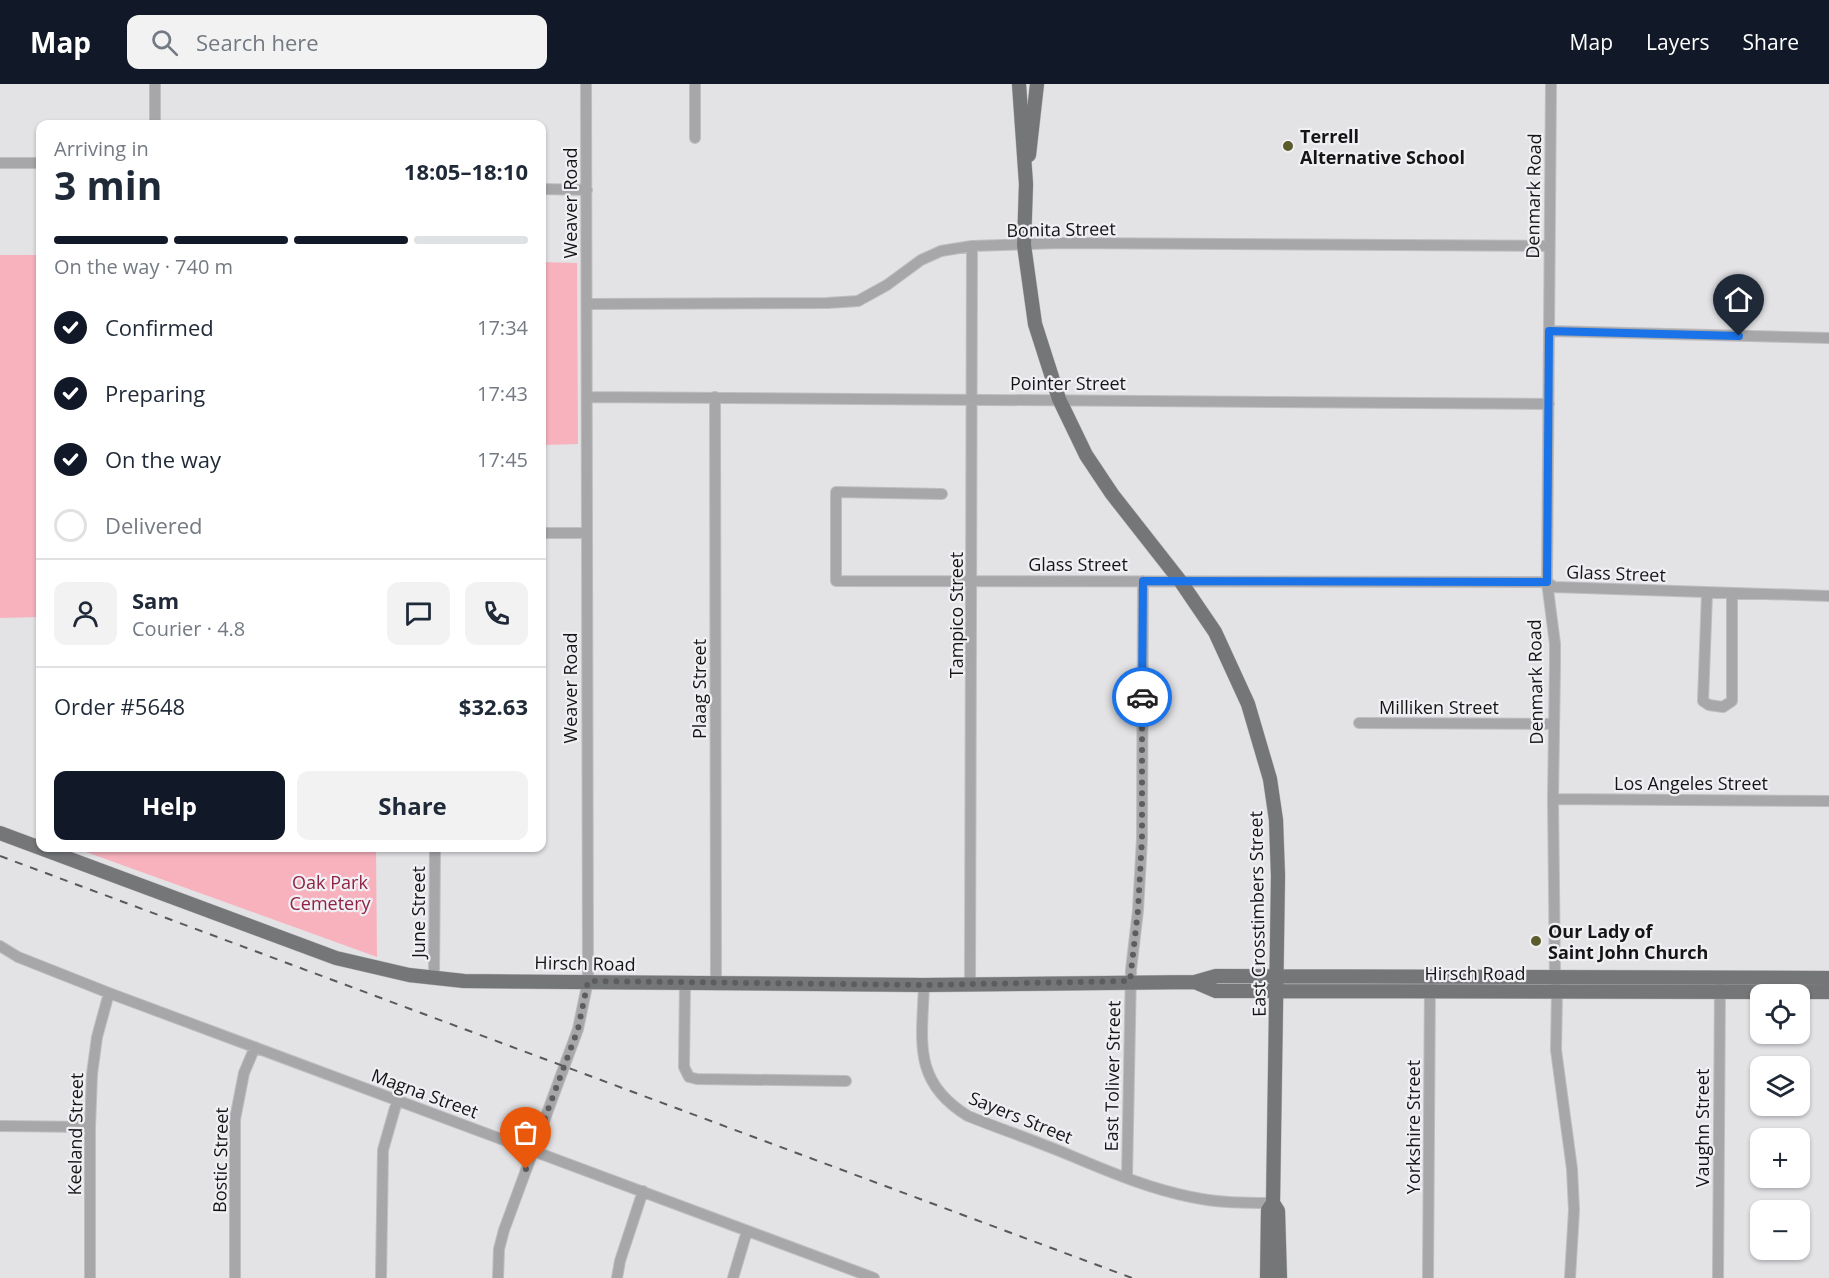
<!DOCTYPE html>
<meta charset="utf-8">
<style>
:root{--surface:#fff;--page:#f2f2f3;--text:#1f2937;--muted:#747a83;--line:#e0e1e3;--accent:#111827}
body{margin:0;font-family:"Open Sans",sans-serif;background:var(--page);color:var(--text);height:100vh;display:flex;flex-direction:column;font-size:22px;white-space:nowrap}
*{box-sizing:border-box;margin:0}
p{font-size:20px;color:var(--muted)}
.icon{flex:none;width:33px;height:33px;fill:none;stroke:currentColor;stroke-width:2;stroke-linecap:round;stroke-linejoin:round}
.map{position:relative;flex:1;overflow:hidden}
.drawer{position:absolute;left:36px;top:36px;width:510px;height:732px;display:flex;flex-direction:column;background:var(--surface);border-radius:12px;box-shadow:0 2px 4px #0004}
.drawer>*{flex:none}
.tools{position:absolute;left:1750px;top:900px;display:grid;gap:12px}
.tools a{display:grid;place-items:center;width:60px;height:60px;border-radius:12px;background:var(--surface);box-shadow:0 2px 4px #0004;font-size:30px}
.pin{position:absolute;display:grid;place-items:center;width:51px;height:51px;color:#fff;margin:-62px -26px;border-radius:50% 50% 50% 0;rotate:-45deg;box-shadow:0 0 6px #0007}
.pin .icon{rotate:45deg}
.courier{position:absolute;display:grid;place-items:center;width:60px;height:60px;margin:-30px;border:4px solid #1a73e8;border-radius:50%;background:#fff;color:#222;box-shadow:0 2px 8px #0007}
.head em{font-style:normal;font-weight:700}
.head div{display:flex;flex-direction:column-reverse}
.head{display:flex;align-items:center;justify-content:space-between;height:102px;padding:0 18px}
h1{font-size:39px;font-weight:700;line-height:45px}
.bar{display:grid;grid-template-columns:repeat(4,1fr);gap:9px 6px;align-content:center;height:72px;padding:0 18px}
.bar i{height:8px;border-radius:4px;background:var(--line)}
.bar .selected{background:var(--accent)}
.bar p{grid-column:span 4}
.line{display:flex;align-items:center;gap:15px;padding:0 18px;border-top:2px solid var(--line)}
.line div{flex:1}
.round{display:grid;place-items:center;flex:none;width:63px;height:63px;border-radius:12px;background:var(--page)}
ol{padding:0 18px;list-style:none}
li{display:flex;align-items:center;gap:18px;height:66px}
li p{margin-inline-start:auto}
li .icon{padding:6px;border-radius:50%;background:var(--accent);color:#fff;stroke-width:4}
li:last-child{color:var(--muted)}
li i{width:33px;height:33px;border:3px solid var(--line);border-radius:50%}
.primary-button{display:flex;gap:12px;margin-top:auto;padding:12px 18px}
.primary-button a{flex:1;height:69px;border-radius:12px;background:var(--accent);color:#fff;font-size:24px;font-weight:700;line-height:69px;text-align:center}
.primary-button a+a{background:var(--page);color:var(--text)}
header{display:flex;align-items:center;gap:36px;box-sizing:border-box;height:84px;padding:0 30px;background:var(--accent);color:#fff}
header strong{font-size:28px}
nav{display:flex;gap:33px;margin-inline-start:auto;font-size:21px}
.search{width:420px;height:54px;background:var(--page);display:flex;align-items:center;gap:15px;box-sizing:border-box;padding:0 21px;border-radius:12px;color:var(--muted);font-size:22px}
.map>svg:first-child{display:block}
.green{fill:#f8b2be}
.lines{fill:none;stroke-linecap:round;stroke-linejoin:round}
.minor-casing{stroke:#bebdc0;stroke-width:12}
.major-casing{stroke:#bebdc0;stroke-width:15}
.minor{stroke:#a7a7a9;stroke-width:10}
.major{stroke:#747678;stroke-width:14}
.rail{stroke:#59585a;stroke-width:2;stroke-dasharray:8 8;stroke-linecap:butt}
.done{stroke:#5e5d5e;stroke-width:6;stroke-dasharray:0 10.8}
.route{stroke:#1a73e8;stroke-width:8}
.poi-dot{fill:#5a5d2a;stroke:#f0eff3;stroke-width:2}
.labels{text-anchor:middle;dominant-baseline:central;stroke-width:4.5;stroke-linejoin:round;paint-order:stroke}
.poi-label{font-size:18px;font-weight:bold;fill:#161516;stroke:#f0eff3;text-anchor:start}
.street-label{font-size:18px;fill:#161516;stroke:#f0eff3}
.park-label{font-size:18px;fill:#912244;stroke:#f0eff3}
</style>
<header>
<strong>Map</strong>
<div class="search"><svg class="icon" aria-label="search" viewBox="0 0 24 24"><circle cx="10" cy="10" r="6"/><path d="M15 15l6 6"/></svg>Search here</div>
<nav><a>Map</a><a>Layers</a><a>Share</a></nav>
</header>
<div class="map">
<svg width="1829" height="1194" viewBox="0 0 1829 1194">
<rect width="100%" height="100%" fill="#e3e2e5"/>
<path class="green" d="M0,171h40v362l-40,1z
M542,178l35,1 1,181 -36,1z
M75,764h301l1,109z"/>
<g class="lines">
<defs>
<path id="minor" d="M1551,0l-4,498 8,62v20l-2,135 2,178 2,14 -1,59 16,119 2,41 -4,68
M155,40v-40
M695,54v-54
M0,79h40
M542,105l45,1
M587,220l240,-1 31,-2 29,-16 34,-25 20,-9 31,-5 87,-3 490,3
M1549,247l280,7
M587,313l962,7
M715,313l1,585
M942,410l-106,-2v89l711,1 7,5 275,9
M542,449h45
M1707,510l-4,107 6,4 14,2 9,-6v-107
M1359,639l195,1
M1553,715l276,2
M0,862l18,11 91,36 765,285
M434,893l1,-129
M685,899l-1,84 5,10 8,2 149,2
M970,900l2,-738
M924,901c-2,56 -12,97 44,131 35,14 71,26 106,41 38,16 77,32 117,40 27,6 54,6 82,6
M0,1042l90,1
M1127,1093l4,-207 7,-60 4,-71 1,-258
M90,1194v-151l2,-53 5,-37 12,-44
M235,1194v-159l9,-46 11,-26
M381,1194l2,-128 14,-49
M498,1194l1,-29 5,-19 74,-201 10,-48 -2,-897
M617,1194l3,-17 23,-70
M733,1194l14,-47
M1428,1194l2,-301
M1718,1194l2,-294"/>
<path id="major" d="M1019,0l7,100 -2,61 11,79 24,75 27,56 26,39 69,88 34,50 33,72 22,75 6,41 2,56 -5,327 -5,7 -1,68
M1029,71l8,-71
M0,749l336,125 73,17 55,6 460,4 271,-3 21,-6 613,2
M1195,898l21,9 613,1
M1273,1119l5,8 2,67"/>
</defs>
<use href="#minor" class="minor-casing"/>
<use href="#major" class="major-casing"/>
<use href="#minor" class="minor"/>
<use href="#major" class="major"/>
<path class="rail" d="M0,772l1132,422"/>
</g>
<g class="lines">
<path class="done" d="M526,1085l52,-140 10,-48 336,4 206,-4 8,-71 4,-71v-142"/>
<path class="route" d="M1142,613l1,-116 404,1 2,-251 190,5"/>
</g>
<g class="poi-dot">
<circle cx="1288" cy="62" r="6"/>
<circle cx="1536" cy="857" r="6"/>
</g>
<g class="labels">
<g class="poi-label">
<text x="1300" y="52">Terrell<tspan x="1300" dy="21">Alternative School</tspan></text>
<text x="1548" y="847">Our Lady of<tspan x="1548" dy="21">Saint John Church</tspan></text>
</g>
<g class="street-label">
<text transform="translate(1533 112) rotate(-89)">Denmark Road</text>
<text transform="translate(570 119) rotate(-90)">Weaver Road</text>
<text transform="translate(1061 145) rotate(-1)">Bonita Street</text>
<text x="1068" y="299">Pointer Street</text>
<text x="1078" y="480">Glass Street</text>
<text transform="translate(1616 489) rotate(2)">Glass Street</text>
<text transform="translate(956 531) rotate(-90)">Tampico Street</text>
<text transform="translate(1535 598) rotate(-91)">Denmark Road</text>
<text transform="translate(570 604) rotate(-90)">Weaver Road</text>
<text transform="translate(699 605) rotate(-90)">Plaag Street</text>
<text x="1439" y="623">Milliken Street</text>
<text x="1691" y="699">Los Angeles Street</text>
<text transform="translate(418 828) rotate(-90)">June Street</text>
<text transform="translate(1257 830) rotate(-91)">East Crosstimbers Street</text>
<text transform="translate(585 879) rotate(1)">Hirsch Road</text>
<text x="1475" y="889">Hirsch Road</text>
<text transform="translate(1112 992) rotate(-89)">East Toliver Street</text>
<text transform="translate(425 1009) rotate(20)">Magna Street</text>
<text transform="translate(1021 1033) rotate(22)">Sayers Street</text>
<text transform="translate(1413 1043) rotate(-90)">Yorkshire Street</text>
<text transform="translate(1702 1044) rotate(-90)">Vaughn Street</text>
<text transform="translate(75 1050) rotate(-89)">Keeland Street</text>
<text transform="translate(220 1076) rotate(-89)">Bostic Street</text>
</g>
<g class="park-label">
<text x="330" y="798">Oak Park<tspan x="330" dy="21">Cemetery</tspan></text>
</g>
</g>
</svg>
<div class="tools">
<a><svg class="icon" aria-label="locate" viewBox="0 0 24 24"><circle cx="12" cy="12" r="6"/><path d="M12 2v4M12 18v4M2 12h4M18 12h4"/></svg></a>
<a><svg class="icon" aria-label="layers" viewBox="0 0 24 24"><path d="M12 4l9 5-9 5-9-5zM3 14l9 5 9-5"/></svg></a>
<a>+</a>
<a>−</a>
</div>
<div class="pin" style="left:526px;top:1085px;background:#ea580c"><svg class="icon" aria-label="bag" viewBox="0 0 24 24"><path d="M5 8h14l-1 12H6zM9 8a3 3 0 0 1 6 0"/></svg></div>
<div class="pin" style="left:1739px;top:252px;background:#1f2937"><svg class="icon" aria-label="home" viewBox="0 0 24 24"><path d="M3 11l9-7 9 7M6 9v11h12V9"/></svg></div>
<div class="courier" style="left:1142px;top:613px"><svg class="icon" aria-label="car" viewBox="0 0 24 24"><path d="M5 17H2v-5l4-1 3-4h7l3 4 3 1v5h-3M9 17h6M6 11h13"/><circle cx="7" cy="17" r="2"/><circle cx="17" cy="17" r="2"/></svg></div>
<section class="drawer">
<div class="head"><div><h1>3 min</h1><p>Arriving in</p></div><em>18:05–18:10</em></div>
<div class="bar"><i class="selected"></i><i class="selected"></i><i class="selected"></i><i></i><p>On the way · 740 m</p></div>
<ol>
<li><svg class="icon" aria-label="check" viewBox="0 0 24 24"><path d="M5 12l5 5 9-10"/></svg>Confirmed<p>17:34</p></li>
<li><svg class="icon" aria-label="check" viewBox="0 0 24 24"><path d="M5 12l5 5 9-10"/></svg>Preparing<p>17:43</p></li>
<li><svg class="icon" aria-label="check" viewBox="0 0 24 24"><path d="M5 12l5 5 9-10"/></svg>On the way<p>17:45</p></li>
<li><i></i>Delivered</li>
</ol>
<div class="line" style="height:108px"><a class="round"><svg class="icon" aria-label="person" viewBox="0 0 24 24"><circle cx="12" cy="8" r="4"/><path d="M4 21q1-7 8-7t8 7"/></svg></a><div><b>Sam</b><p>Courier · 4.8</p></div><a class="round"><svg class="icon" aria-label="chat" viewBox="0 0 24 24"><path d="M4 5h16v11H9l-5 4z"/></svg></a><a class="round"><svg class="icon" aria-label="phone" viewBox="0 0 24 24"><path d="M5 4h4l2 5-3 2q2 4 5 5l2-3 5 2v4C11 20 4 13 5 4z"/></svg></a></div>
<div class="line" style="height:78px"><div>Order #5648</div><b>$32.63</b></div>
<div class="primary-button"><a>Help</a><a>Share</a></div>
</section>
</div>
